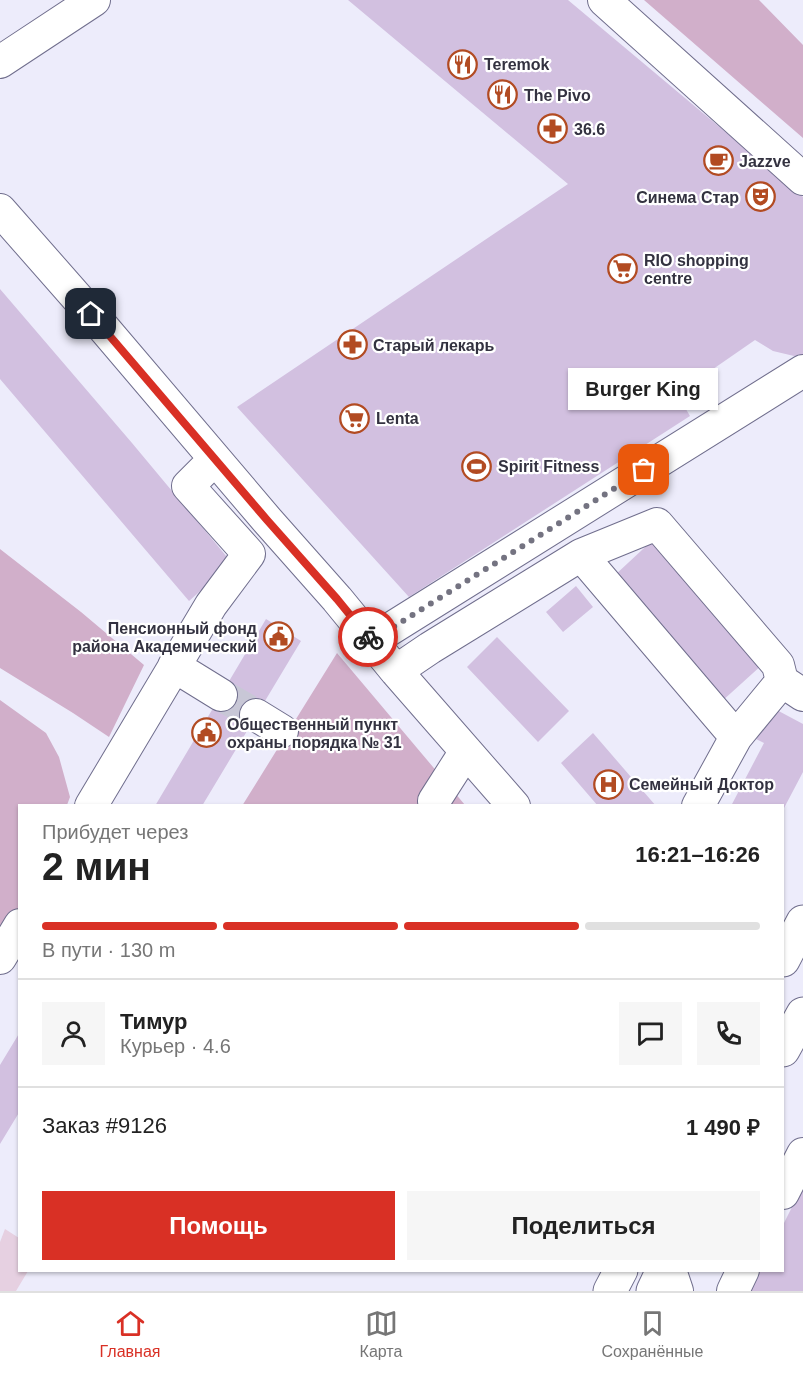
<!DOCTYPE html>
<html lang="ru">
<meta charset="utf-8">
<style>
:root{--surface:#fff;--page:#f6f6f6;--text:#222;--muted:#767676;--line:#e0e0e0;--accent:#d93025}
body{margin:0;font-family:Helvetica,sans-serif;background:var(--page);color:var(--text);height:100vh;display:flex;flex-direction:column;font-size:22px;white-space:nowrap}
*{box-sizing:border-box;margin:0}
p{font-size:20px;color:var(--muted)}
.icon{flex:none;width:33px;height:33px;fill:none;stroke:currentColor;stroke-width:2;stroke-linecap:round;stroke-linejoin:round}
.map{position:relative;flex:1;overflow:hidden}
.panel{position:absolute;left:18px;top:804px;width:766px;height:468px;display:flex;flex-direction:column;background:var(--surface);border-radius:0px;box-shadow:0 2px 4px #0004}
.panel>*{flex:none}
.pin{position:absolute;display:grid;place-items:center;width:51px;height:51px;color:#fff;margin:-26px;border-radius:12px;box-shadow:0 3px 9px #0006}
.courier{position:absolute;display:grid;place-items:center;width:60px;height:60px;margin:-30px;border:4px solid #d93025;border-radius:50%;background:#fff;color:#222;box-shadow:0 2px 8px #0007}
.bubble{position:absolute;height:42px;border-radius:0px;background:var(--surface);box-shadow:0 2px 4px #0004;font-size:20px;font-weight:600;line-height:42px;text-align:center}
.overview em{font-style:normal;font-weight:600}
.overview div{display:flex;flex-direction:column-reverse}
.overview{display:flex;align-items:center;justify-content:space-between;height:102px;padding:0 24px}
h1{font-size:39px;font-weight:600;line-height:45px}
.bar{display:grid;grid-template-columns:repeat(4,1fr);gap:9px 6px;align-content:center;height:72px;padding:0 24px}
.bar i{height:8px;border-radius:4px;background:var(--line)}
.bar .on{background:var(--accent)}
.bar p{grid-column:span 4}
.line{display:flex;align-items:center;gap:15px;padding:0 24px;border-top:2px solid var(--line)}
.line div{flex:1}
.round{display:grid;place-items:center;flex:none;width:63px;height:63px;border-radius:0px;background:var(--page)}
.primary-button{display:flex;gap:12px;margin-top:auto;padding:12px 24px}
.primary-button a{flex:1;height:69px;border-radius:0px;background:var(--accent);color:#fff;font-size:24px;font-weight:600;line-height:69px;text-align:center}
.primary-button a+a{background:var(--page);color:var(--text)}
.tabs{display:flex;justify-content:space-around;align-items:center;height:84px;border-top:2px solid var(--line);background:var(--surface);font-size:16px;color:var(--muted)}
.tabs a{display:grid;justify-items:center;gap:3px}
.tabs .on{color:var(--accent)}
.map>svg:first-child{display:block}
.green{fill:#e6d0e1}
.forest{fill:#d1afca}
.building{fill:#d2c0e0}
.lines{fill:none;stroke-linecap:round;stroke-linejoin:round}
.minor-tunnel{stroke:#c8c7d6;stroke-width:32;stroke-dasharray:32 16;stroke-linecap:butt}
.minor-casing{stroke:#706e8d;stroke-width:34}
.major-casing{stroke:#706e8d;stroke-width:35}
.minor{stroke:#fff;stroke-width:32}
.major{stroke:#fff;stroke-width:33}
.done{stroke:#747381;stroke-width:6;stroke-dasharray:0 10.8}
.route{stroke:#d93025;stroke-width:8}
.labels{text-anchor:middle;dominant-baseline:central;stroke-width:4.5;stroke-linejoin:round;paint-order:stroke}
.poi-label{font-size:16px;font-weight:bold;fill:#333240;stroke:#fff;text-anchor:start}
</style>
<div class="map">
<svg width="803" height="1291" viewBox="0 0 803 1291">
<rect width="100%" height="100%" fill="#edecfb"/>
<path class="green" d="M5,1229l14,9 1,32 8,1 -12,20h-16v-49z"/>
<path class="forest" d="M644,0h115l44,45v93z
M0,549l81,63 63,53 -35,72 -36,-24 -73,-45z
M337,653l128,152 -223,1z
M0,700l46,33 13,24 11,40 -3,8 -47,1 -1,103 -19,22z"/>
<path class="building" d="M348,0h220l235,197v158l-9,1 -21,-5 -18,-11 -78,54 13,22 -281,181 -172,-190 331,-223z
M0,289l132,154 100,120 -43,38 -189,-222z
M657,536l106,128 -42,38 -107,-126z
M576,586l17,21 -30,25 -17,-20z
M266,619l35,22 -99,165h-47z
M497,637l72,74 -31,31 -71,-75z
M773,708l30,16v48l-20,38v-4h-52l33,-63 -8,-4z
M593,733l63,73h-58l-37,-43z
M20,1032v79l-20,33v-79z
M803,1185v106h-53l11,-21h22v-45z"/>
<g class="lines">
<path class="minor-tunnel" d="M221,695l35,20"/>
<defs>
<path id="minor" d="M604,0l199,179
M0,62l94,-62
M0,210l102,116 165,194 70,79 59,72 118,135
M581,555l76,-31 121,141 4,16
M371,641l432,-270
M174,666l47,29
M396,671l34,-23 151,-93 155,182 -38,69
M256,715l26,16
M736,737l46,-56 21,14
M91,806l120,-201 38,-51 -61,-68 27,-27
M435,806l-1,-5 32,-50
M0,958l20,-33
M783,1193l20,-39
M670,1270l7,21
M733,1291l10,-21"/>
<path id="major" d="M783,960l20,-38
M783,1050l20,-36
M610,1291l11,-21
M653,1291l10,-21"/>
</defs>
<use href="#minor" class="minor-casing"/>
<use href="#major" class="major-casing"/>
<use href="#minor" class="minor"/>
<use href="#major" class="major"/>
</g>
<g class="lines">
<path class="done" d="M368,637l3,4 273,-171"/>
<path class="route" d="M91,314l176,206 70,79 31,38"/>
</g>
<defs>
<symbol id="restaurant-ring" viewBox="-11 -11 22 22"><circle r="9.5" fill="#fff" stroke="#b24b22" stroke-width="1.5"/><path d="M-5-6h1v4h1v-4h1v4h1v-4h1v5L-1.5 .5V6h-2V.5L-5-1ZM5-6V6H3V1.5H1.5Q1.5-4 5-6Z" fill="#b24b22"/></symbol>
<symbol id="pharmacy-ring" viewBox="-11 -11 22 22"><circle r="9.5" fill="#fff" stroke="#b24b22" stroke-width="1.5"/><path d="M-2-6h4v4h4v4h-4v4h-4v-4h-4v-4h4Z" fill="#b24b22"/></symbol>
<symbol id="cafe-ring" viewBox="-11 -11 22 22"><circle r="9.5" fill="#fff" stroke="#b24b22" stroke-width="1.5"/><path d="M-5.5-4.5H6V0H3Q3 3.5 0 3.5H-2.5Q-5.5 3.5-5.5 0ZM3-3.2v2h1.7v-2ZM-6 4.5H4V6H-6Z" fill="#b24b22"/></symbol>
<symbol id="theatre-ring" viewBox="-11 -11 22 22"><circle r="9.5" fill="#fff" stroke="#b24b22" stroke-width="1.5"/><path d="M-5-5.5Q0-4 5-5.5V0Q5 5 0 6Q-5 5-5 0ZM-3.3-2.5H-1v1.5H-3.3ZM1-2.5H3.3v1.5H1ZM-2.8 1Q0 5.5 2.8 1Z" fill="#b24b22"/></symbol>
<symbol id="supermarket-ring" viewBox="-11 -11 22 22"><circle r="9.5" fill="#fff" stroke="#b24b22" stroke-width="1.5"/><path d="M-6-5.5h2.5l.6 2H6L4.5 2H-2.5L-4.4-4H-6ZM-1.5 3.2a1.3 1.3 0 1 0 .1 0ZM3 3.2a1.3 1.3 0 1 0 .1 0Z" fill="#b24b22"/></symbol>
<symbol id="stadium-ring" viewBox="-11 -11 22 22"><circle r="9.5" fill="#fff" stroke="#b24b22" stroke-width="1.5"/><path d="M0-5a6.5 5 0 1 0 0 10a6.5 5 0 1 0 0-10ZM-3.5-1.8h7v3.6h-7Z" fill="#b24b22"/></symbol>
<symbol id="civic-ring" viewBox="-11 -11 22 22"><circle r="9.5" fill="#fff" stroke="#b24b22" stroke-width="1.5"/><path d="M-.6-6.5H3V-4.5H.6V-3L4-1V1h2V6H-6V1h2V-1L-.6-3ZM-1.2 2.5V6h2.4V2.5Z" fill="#b24b22"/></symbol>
<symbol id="hospital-ring" viewBox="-11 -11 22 22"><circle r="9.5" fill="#fff" stroke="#b24b22" stroke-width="1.5"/><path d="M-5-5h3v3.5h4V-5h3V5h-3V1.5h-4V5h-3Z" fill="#b24b22"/></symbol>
</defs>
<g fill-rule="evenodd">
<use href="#restaurant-ring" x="446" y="48" width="33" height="33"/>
<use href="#restaurant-ring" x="486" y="78" width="33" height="33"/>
<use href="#pharmacy-ring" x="536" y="112" width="33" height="33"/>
<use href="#cafe-ring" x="702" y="144" width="33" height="33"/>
<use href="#theatre-ring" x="744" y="180" width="33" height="33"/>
<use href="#supermarket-ring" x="606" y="252" width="33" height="33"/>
<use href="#pharmacy-ring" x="336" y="328" width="33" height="33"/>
<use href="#supermarket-ring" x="338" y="402" width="33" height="33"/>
<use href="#stadium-ring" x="460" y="450" width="33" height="33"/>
<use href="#civic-ring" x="262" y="620" width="33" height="33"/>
<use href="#civic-ring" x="190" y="716" width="33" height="33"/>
<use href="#hospital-ring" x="592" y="768" width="33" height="33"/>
</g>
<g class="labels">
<g class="poi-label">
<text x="484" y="64">Teremok</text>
<text x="524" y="95">The Pivo</text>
<text x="574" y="129">36.6</text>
<text x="739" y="161">Jazzve</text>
<text x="739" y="197" text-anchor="end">Синема Стар</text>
<text x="644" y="260">RIO shopping<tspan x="644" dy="18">centre</tspan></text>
<text x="373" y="345">Старый лекарь</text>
<text x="376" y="418">Lenta</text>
<text x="498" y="466">Spirit Fitness</text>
<text x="257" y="628" text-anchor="end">Пенсионный фонд<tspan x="257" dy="18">района Академический</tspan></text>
<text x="227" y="724">Общественный пункт<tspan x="227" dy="18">охраны порядка № 31</tspan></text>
<text x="629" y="784">Семейный Доктор</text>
</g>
</g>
</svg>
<div class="pin" style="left:644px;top:470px;background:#ea580c"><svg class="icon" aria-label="bag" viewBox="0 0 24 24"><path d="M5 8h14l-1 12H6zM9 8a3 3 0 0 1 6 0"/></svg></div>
<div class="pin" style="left:91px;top:314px;background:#1f2937"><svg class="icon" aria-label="home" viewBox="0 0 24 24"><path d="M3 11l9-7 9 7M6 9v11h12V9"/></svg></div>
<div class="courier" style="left:368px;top:637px"><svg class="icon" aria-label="bike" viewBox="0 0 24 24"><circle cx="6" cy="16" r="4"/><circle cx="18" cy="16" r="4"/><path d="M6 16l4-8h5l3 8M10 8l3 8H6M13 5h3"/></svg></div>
<div class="bubble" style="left:568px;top:368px;width:150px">Burger King</div>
<section class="panel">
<div class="overview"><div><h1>2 мин</h1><p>Прибудет через</p></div><em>16:21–16:26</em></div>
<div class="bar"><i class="on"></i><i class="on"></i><i class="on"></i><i></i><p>В пути · 130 m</p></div>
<div class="line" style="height:108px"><a class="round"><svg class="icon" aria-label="person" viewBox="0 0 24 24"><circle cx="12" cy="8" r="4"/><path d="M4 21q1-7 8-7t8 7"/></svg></a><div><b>Тимур</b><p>Курьер · 4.6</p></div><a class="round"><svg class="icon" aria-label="chat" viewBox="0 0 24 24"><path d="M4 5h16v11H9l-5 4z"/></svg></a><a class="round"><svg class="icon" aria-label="phone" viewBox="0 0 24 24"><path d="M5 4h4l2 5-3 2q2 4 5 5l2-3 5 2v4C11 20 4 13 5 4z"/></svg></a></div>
<div class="line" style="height:78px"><div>Заказ #9126</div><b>1 490 ₽</b></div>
<div class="primary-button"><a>Помощь</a><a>Поделиться</a></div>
</section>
</div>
<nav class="tabs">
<a class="on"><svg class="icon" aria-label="home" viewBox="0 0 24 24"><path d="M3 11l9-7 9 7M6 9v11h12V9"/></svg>Главная</a>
<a><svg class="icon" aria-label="map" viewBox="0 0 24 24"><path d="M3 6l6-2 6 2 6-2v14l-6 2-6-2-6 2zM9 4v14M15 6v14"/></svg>Карта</a>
<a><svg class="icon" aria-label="saved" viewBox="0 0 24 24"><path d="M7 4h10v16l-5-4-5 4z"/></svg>Сохранённые</a>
</nav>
